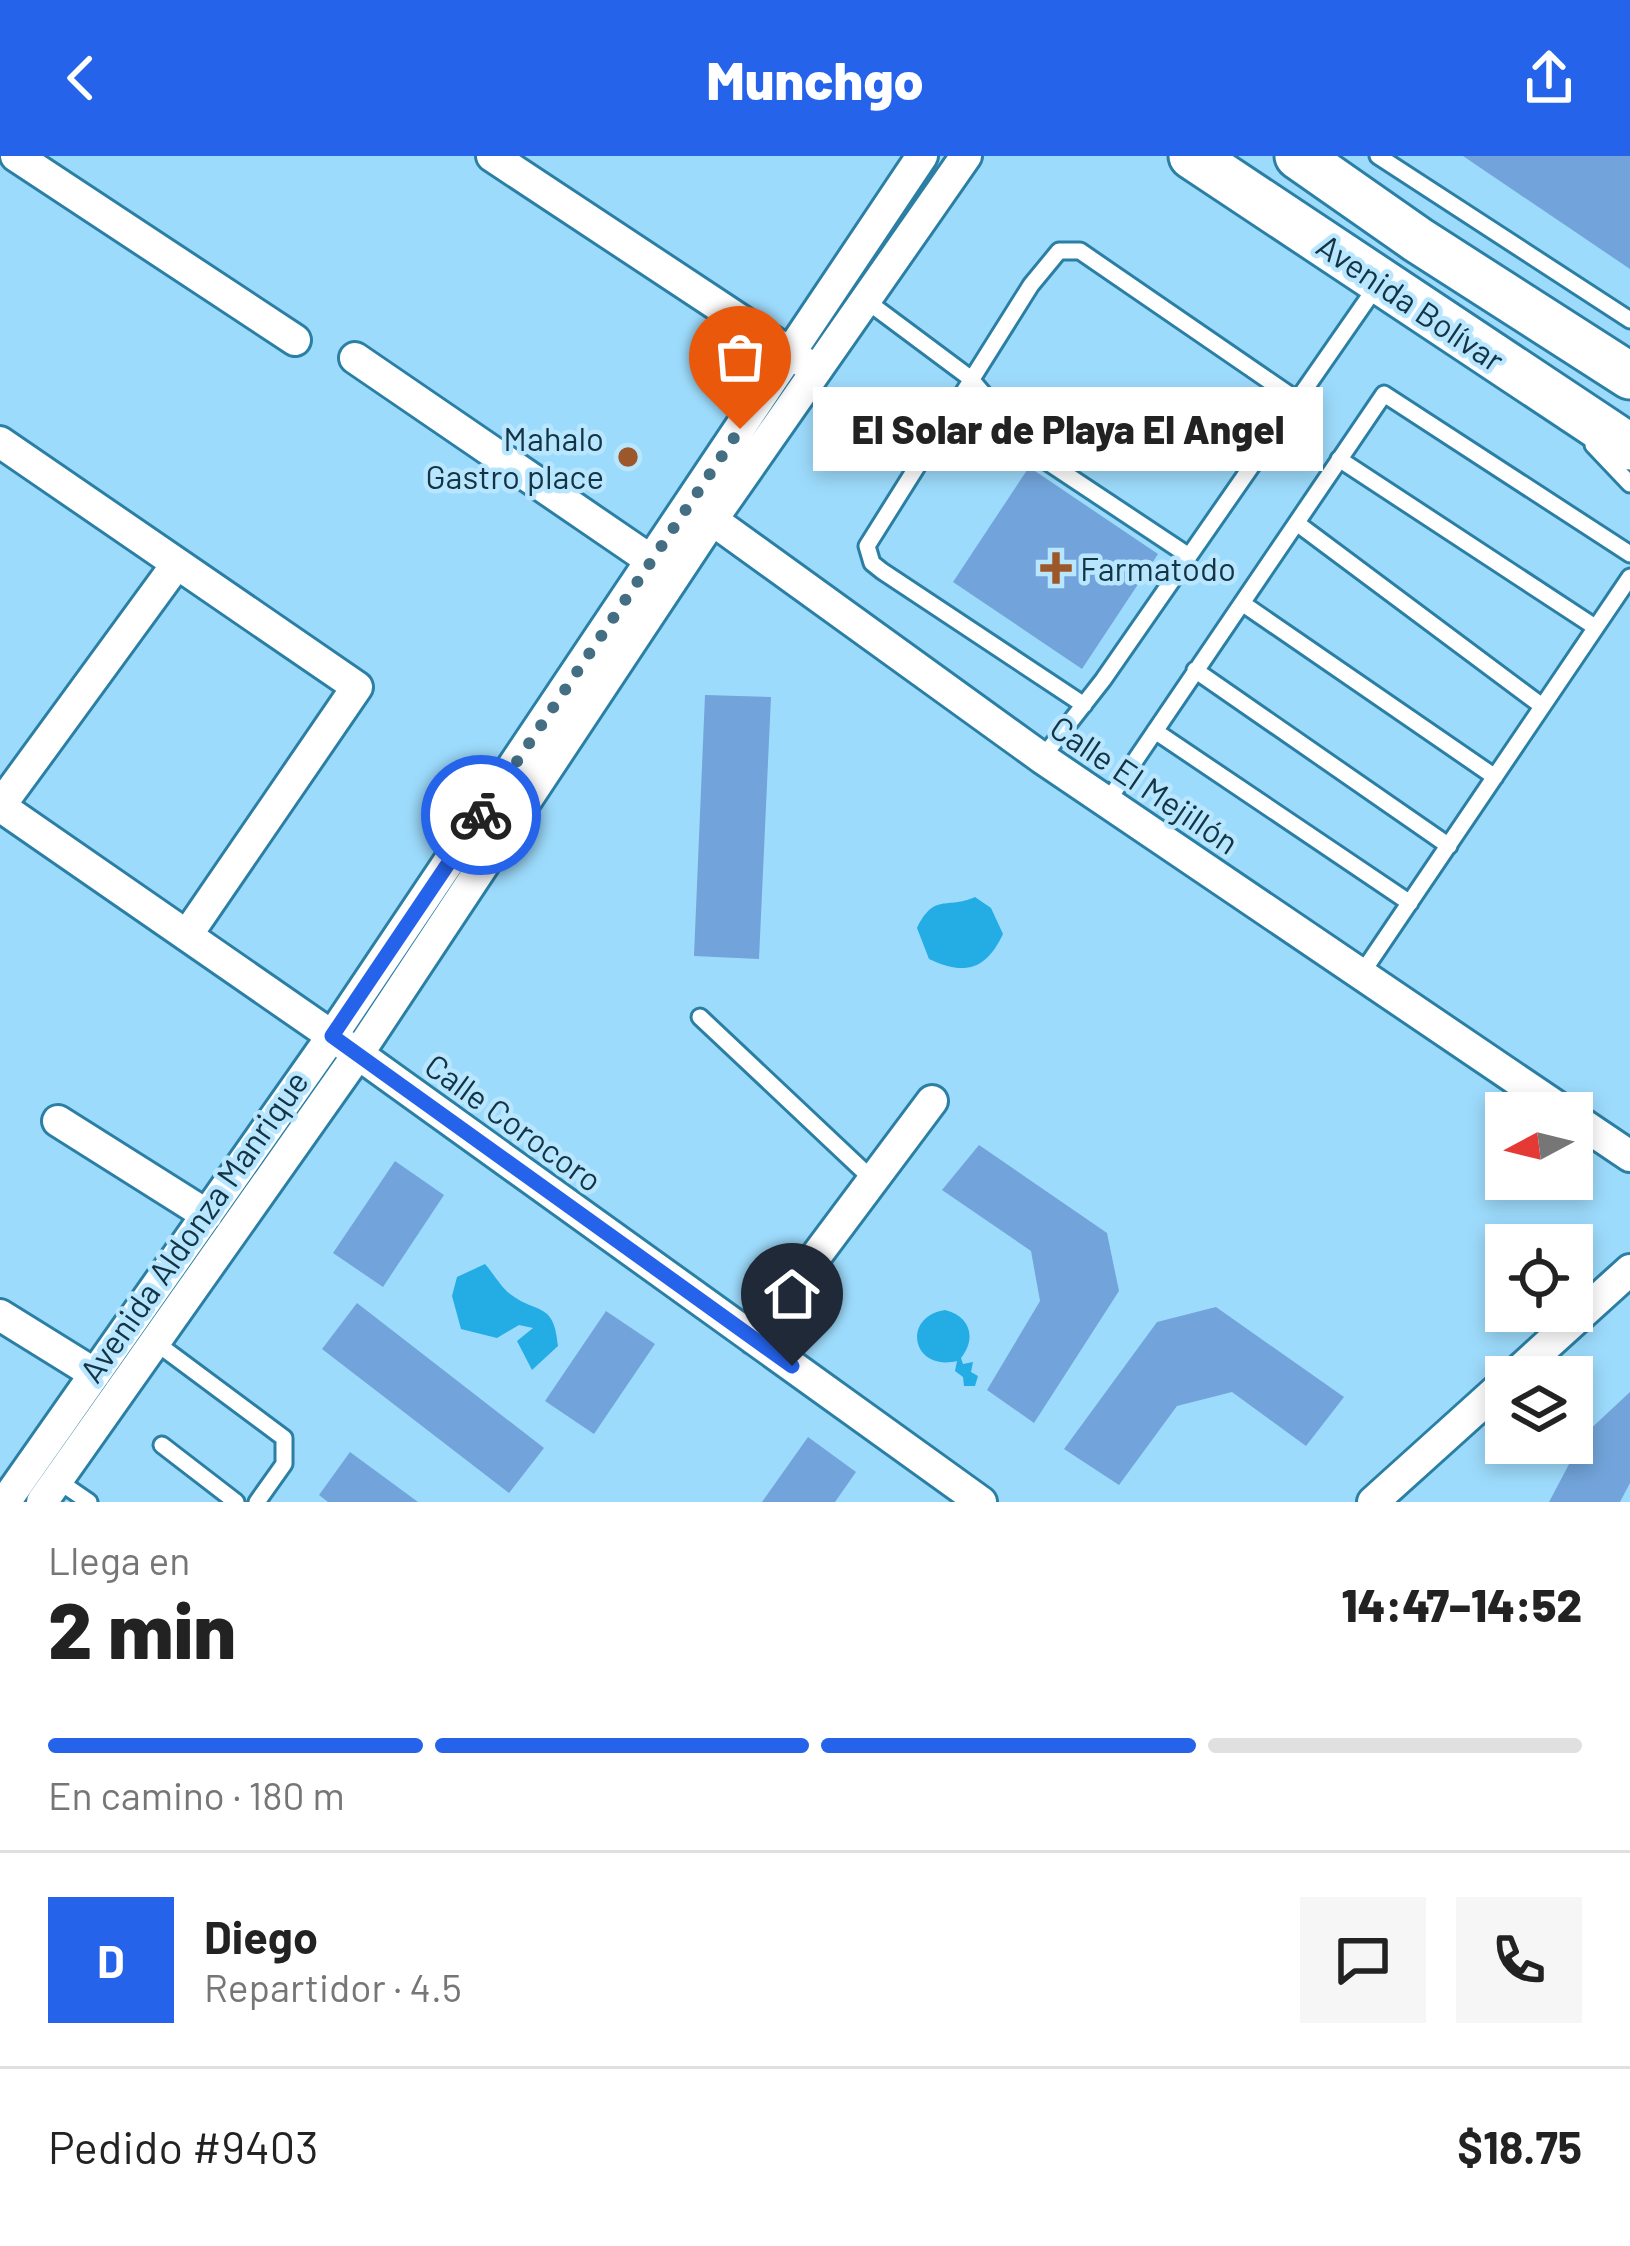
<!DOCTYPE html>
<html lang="es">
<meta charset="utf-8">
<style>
:root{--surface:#fff;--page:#f6f6f6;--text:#222;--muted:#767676;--line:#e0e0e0;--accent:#2563eb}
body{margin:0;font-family:Barlow,sans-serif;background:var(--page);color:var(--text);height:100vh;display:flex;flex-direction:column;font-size:45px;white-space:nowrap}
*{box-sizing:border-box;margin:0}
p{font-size:39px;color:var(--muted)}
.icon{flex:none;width:66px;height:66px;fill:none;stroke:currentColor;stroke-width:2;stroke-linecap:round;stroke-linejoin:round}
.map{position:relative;height:1346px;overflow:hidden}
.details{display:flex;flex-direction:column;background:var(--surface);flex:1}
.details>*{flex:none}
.needle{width:78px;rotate:263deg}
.fabs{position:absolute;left:1485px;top:936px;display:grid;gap:24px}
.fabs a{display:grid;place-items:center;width:108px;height:108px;border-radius:0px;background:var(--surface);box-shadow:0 6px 18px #0003;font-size:60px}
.pin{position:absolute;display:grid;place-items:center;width:102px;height:102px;color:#fff;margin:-123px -51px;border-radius:50% 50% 50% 0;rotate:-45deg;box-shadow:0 0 12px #0007}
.pin .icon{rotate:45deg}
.courier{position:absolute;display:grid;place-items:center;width:120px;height:120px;margin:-60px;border:9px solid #2563eb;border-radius:50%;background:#fff;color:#222;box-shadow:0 3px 15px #0007}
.bubble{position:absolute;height:84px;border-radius:0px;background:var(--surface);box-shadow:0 6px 18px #0003;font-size:39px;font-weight:800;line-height:84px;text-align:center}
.summary em{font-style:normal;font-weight:800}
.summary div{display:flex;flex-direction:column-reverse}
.summary{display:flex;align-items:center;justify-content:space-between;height:204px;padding:0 48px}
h1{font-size:78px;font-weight:800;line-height:90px}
.bar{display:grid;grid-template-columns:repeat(4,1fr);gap:18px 12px;align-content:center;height:144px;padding:0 48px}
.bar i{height:15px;border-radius:9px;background:var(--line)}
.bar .current{background:var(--accent)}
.bar p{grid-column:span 4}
.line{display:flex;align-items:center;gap:30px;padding:0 48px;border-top:3px solid var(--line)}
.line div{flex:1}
.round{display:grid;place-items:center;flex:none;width:126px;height:126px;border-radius:0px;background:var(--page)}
header{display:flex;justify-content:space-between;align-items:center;height:156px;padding:0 48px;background:var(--accent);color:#fff;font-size:54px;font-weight:800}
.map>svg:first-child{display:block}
.water{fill:#23ade4}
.building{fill:#72a4db}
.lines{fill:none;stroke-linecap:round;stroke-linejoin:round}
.lane-casing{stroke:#2b7fa4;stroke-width:21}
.street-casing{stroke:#2b7fa4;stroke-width:36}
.secondary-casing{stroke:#2b7fa4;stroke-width:51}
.lane{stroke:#fff;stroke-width:15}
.street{stroke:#fff;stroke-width:30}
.secondary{stroke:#fff;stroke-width:45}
.done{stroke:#436e84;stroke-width:12;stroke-dasharray:0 21.6}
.route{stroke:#2563eb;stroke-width:15}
.poi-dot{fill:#9c582b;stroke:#b8e6ff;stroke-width:4.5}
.labels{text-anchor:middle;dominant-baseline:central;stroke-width:9;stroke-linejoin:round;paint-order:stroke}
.street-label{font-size:33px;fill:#123444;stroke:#b8e6ff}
.poi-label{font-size:33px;fill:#123444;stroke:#b8e6ff;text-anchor:end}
</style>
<header><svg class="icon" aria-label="back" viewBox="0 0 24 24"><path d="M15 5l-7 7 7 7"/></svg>Munchgo<svg class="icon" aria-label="share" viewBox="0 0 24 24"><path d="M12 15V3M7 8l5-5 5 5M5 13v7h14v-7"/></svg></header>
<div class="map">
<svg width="1630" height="1346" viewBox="0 0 1630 1346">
<rect width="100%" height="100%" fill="#9ddbfc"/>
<path class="water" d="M975,741l16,11 12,26c-17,36 -38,42 -74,25l-12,-31c18,-36 29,-18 58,-31z
M485,1108c8,9 16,23 25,30 28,21 44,7 48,52l-26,24 -15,-29 16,-13 -14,-3 -22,13 -36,-9 -9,-33 5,-19z
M945,1154c25,6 32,28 16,48l2,6 10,-2 -2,10 7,4 -3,10h-11l-1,-9 -8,-6 2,-10c-45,11 -56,-44 -12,-51z"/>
<path class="building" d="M1463,0h167v113z
M1029,311l129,87 -76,115 -129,-87z
M705,539l66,2 -12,262 -65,-3z
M979,989l128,88 12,58 -85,132 -47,-33 53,-89 -9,-50 -89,-61z
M395,1005l49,34 -61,92 -50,-34z
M357,1147l187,145 -35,45 -187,-144z
M1216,1151l128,90 -38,49 -74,-54 -55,14 -58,79 -55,-36 93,-127z
M606,1155l49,33 -61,90 -49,-33z
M1630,1236v91l-10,19h-71l36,-68z
M808,1281l48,35 -21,30h-73z
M350,1296l68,50h-90l-9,-7z"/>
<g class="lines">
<defs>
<path id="lane" d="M1378,0l252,164
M864,143l106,79 64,75 155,103
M1593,289l37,39
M1339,303l256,168
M1298,368l244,182
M1242,447l253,174
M1195,514l254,176
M1084,549l-202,-134 -10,-8 -5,-17 164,-261 28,-34h21l217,149
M1155,575l255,172
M1042,602l61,-78 275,-396
M1107,646l277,-408 246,160
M1362,817l268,-396
M700,861l173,163
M155,1186l129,96v26l-27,38
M162,1289l74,57
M57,1324l32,22"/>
<path id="street" d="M16,0l279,184
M492,0l313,207
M355,202l310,212
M0,286l357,245 -170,248
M700,355l342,247 524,355
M176,409l-176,241 358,248 623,448
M1572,961l58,39
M58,965l149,94
M0,1159l95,59
M754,1183l178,-238
M1512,1221l118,-107
M5,1346l327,-466 590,-880
M42,1346l316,-448 354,-534 254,-364
M1373,1346l133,-120"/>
<path id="secondary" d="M1192,0l438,291
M1298,0l120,84 212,136"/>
</defs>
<use href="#lane" class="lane-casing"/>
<use href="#street" class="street-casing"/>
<use href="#secondary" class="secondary-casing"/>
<use href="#lane" class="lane"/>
<use href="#street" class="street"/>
<use href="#secondary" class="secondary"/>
</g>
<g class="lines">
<path class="done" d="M481,659l259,-386"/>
<path class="route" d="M481,659l-149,221 460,330"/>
</g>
<g class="poi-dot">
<circle cx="628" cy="301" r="12"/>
<path d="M1050 394h12v12h12v12h-12v12h-12v-12h-12v-12h12z"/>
</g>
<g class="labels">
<g class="street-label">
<text transform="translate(1411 146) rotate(34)">Avenida Bolívar</text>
<text transform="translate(1145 628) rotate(34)">Calle El Mejillón</text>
<text transform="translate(514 966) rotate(36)">Calle Corocoro</text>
<text transform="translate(193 1070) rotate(-55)">Avenida Aldonza Manrique</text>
</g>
<g class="poi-label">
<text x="604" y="282">Mahalo<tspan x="604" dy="38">Gastro place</tspan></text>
<text x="1080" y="412" text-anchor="start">Farmatodo</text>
</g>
</g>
</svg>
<div class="fabs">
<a><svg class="needle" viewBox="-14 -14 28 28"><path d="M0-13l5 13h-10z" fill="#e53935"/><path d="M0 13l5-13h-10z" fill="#767676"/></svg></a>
<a><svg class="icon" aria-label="locate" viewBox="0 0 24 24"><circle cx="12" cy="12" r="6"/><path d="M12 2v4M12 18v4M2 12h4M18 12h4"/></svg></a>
<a><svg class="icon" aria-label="layers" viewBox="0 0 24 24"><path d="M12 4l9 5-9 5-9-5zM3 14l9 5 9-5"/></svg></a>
</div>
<div class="pin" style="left:740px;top:273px;background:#ea580c"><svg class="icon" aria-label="bag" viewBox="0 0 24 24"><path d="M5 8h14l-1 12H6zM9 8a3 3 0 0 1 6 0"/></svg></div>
<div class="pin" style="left:792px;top:1210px;background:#1f2937"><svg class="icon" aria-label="home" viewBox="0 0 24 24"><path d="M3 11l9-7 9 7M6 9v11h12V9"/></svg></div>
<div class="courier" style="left:481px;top:659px"><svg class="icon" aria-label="bike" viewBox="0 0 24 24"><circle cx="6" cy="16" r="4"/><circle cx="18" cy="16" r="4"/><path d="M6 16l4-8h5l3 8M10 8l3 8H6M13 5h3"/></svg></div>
<div class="bubble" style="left:813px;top:231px;width:510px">El Solar de Playa El Angel</div>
</div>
<section class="details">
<div class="summary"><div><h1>2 min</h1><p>Llega en</p></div><em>14:47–14:52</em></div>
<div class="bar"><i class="current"></i><i class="current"></i><i class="current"></i><i></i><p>En camino · 180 m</p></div>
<div class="line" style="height:216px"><b class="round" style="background:var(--accent);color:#fff">D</b><div><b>Diego</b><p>Repartidor · 4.5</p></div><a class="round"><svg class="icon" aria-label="chat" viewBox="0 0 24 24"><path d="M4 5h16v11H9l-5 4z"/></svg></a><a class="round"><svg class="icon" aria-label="phone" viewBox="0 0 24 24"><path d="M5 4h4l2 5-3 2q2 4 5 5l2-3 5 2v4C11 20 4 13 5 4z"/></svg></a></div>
<div class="line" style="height:156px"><div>Pedido #9403</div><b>$18.75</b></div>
</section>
